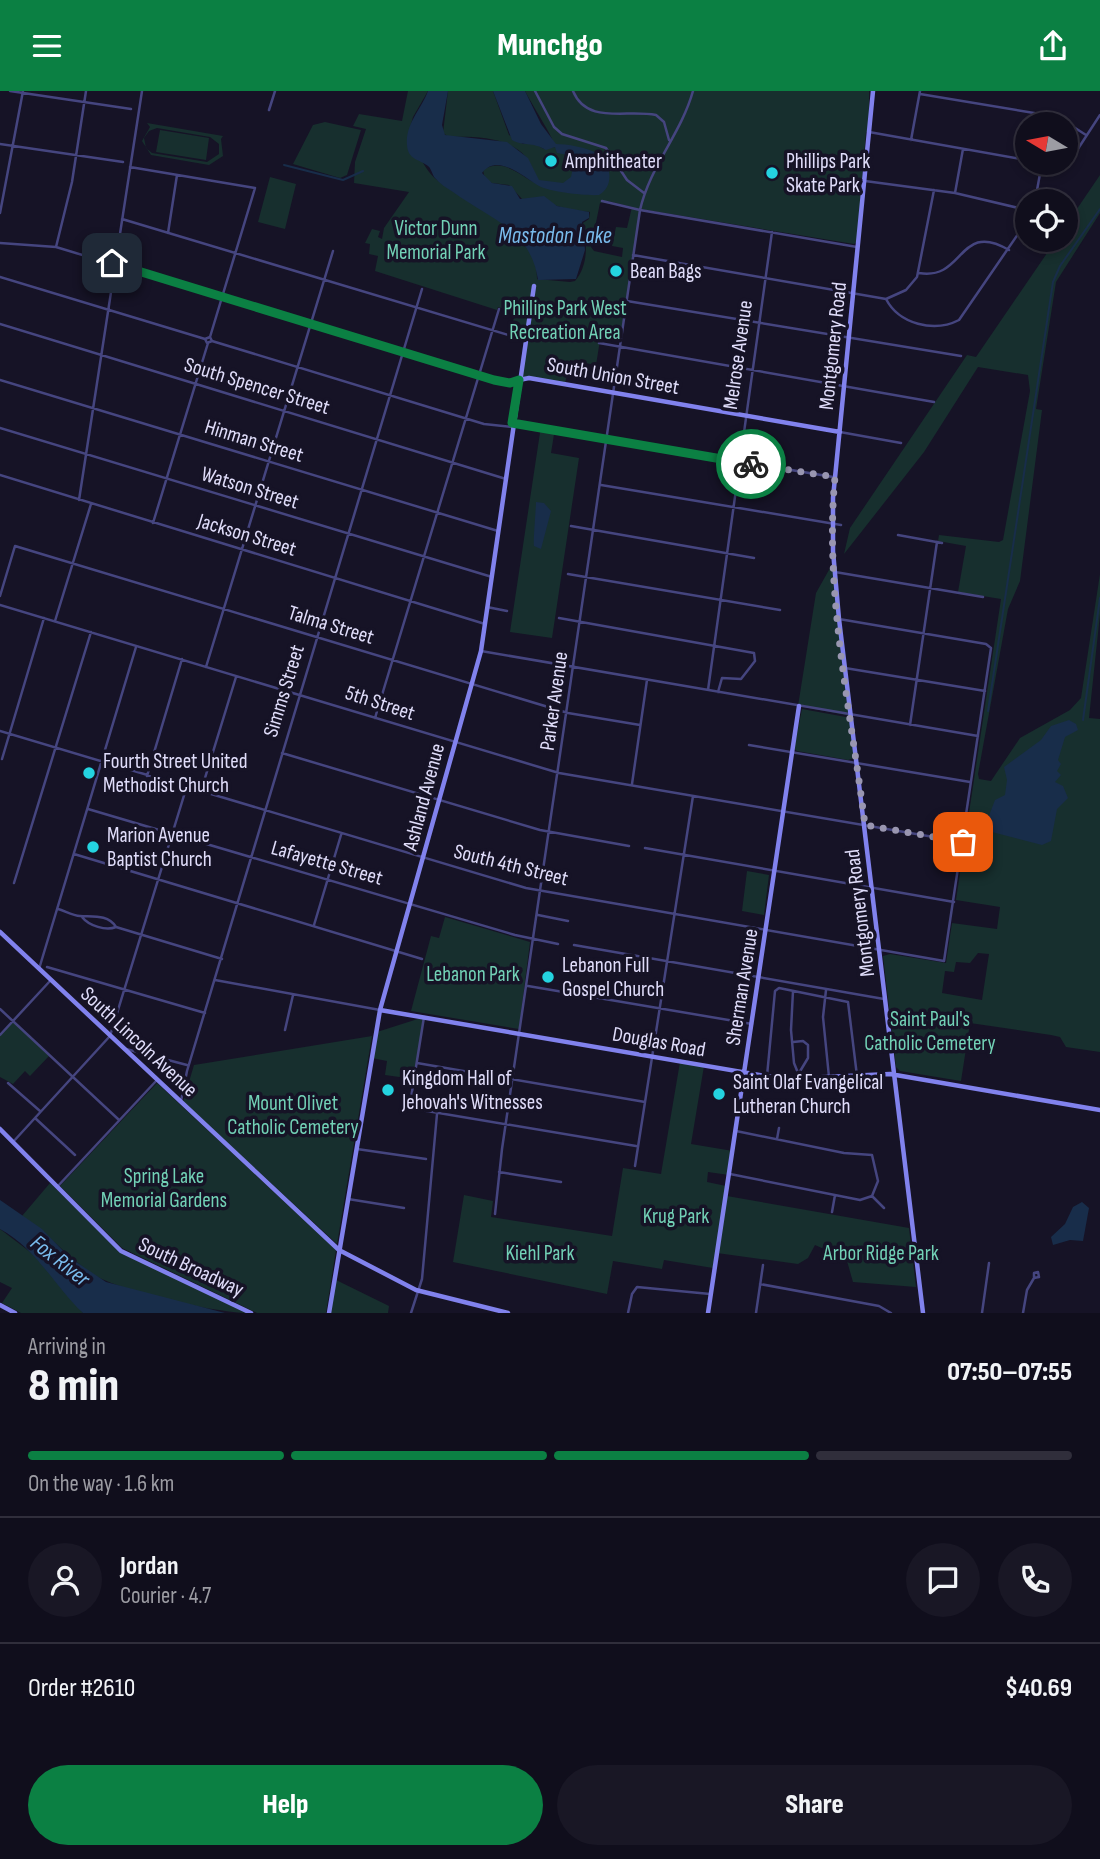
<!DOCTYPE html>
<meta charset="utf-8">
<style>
:root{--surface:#100e1c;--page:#191725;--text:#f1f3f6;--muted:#9c9ca3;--line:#302e3b;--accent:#0b8043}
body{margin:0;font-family:"Sofia Sans Condensed",sans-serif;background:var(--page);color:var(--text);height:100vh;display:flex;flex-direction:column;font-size:26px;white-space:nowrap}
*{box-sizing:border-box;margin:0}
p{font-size:23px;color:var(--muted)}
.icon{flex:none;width:38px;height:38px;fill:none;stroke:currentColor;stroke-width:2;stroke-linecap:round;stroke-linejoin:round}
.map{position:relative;height:1222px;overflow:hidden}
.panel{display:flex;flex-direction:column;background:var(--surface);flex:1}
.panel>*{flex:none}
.needle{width:46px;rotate:280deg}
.fabs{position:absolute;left:1015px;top:21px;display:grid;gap:14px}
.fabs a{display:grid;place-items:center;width:63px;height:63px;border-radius:50%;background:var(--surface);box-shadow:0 4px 10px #0003,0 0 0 2px var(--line);font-size:35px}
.pin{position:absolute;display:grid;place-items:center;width:60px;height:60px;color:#fff;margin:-30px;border-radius:14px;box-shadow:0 4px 10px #0006}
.courier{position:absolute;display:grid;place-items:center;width:70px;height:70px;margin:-35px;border:5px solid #0b8043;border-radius:50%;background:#fff;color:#222;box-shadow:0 2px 9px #0007}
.head em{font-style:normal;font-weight:800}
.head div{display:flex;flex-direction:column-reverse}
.head{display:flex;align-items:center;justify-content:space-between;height:119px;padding:0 28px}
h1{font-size:46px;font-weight:800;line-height:52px}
.bar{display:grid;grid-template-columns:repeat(4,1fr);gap:10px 7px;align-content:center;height:84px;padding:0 28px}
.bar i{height:9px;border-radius:5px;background:var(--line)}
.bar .current{background:var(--accent)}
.bar p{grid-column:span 4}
.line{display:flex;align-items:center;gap:18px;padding:0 28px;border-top:2px solid var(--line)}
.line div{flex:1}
.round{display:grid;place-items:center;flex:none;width:74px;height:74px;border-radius:37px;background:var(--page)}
.primary-button{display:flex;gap:14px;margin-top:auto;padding:14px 28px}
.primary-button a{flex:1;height:80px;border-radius:42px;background:var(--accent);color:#fff;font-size:28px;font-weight:800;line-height:80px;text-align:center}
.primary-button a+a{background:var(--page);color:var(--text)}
header{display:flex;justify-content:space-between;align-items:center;height:91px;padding:0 28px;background:var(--accent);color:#fff;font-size:32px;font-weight:800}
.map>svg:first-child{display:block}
.green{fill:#172f2e;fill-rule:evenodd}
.water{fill:#182d4a}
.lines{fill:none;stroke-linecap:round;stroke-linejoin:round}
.stream{stroke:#182d4a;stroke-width:2}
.street{stroke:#45457f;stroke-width:2.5}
.secondary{stroke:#8182ed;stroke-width:4.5}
.done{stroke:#9996b0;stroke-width:7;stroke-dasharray:0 12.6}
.route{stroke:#0b8043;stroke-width:9}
.poi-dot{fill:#24d3e0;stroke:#161326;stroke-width:2.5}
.labels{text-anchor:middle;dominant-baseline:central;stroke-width:7;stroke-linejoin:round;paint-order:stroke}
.poi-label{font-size:21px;fill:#e0ddfa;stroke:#161326;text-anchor:start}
.park-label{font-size:21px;fill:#72d1b6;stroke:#161326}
.street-label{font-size:21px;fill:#e0ddfa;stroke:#161326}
.water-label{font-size:23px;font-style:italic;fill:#79bbec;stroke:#161326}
</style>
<header><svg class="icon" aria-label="menu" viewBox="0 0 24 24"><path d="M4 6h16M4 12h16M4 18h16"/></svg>Munchgo<svg class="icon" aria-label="share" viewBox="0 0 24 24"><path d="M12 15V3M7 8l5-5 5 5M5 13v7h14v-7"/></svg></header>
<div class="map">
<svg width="1100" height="1222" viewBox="0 0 1100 1222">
<rect width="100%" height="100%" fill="#161326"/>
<path class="green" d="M408,0h20l-15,26 -5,18c7,13 18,37 29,45 33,27 101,49 100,99l33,3 5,-1c14,-16 12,-40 8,-58l6,-4 1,-7c-9,-1 -20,-2 -29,-5 -21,-5 -9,-13 -38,-7l-14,-15 -17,-2 -7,-4 -2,-9c19,-12 34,3 50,12l2,-4c-6,-40 -52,-42 -86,-41l-6,-4 5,-42h45l16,44 14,9 9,-2 12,7 11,-2c0,-7 -24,-44 -30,-56h344v41h-3l-9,110 -3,2 -214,-35 -20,133 -20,-2 -4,25 -26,-5 -5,24 -36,-6 -10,2 5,-43 -15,-4 7,-21 -18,-5 -1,3 -122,-39 3,-15 -9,-2 1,-10 -5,-1 7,-14 8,2 -2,6 4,2 2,-11 25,-36 -55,-9 1,-21 11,-33 -13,-3 6,-12 43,7zM608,110l24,6 -5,21 -11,-1 -4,19 11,2 -1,9 -28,-6 -3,-4 9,-44z
M325,31l36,8 -14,45 -7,3 -47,-14 20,-39z
M147,32l76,13 -2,3 2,17 -14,9 -58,-10 -9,-14 8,-14zM157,37l53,9 9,7v10l-12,8 -55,-9 -6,-5 -2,-10 5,-7z
M160,39l49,8 -3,22 -50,-8z
M1100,84v38l-44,69 -20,127 6,1 -22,171 -12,28 -30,165 1,5 12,2 29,-43 50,-28 11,-12 19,-124v40l-11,104 11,1v333l-34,-5 -6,-10 -9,-2 -81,-12 -9,58 -61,-10 -4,-4 -13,-111 7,-2 56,9 6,-40 45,6 3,-22 -44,-7 45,-301 -43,-7 8,-46 -28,-5 1,-6 60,7 4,-2 27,-149 -2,-16 -50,-8 -54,85 -80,102 6,-26 117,-173 9,2 80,-117h10v-15zM978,862l11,1 -7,46 -40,-7 3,-22 9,1 2,-10 14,1z
M270,86l26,7 -11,45 -27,-7z
M541,335l14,2 -4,25 28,5 -27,180 -42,-6z
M834,470l17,155 -53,-10 18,-113z
M802,618l44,8 4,5 4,36 -6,2 -51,-9 -3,-2z
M747,780l22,4 -5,40 -22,-4z
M445,826l85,25 -11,87 -108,-18 20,-75 8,2z
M424,926l-10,62 -29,-4 2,-14 -15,-3 5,-26z
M13,930l36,35 -19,20 -5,-5 -12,13 -13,-7v-42z
M372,945l-35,208 -154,-142 11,-37z
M680,971l24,4 -13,78 42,7 -4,24 -21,-3 -1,10 19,4 -13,82 -49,-8 -2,9 -49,-8 -6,33 -154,-32 11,-67 29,6 -2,16 121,19 11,-68 38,6z
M157,992l179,167 -10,63h-69l-135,-65 -62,-62z
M50,1092l70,69 128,61c-31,0 -130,-22 -155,-39 -26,-17 -45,-41 -71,-58z
M727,1105l182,32 7,59 -63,-5 -6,-21 3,-6 -8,-12 -9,13h-6l-3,-7 -9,-4 -7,13 -10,6 -81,-11z
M0,1138l38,29 45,55h-62l-19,-10 10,-15 -12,-6z
M334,1188l55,27 -1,7h-59z"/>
<path class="water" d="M428,0h20l-6,34 3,10 62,7 21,16 11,22 24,3 8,-6 3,-15 -6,-7 -11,-2 -2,-6 -9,3c-15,-9 -22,-3 -34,-10l-19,-49h32l16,33 15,20c10,0 31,3 42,10 13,9 17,32 1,41 -12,1 -49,-3 -60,-9 -15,-8 -41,-34 -57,-13l10,10 20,3 8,13 24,-3 13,10 32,6v6l-7,4 3,28 -9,29 -38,1c-7,-50 -48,-61 -85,-88 -6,-4 -13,-8 -17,-13 -4,-3 -4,-10 -8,-13 -9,-7 -20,-6 -21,-21 -2,-21 15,-37 21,-54z
M536,411l8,1 7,8 -10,38 -7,-3c-1,-3 2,-38 2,-44z
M1069,629l7,4 2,6 -13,7 -7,23 3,4 -4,7 4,4 -6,7 8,4 5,12 -11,11 -6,32 -9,4 -50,-13 -5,-11 8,-21 10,-5 2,-15 -3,-13 37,-27 10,-14z
M0,1109l42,29 27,28 37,25 119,31h-142c-28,-26 -46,-64 -83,-84z
M1082,1111l7,6 -6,33 -13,-1 -17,5 -2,-8 14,-13 8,-17z"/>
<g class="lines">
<path class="stream" d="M284,74l59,15 20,-9
M988,620l65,-429 7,-16 40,-57
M1083,629l17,-122"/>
<path class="street" d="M10,0l121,18
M535,0l19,36 8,7 44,14 21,32 17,13
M573,0c14,34 53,18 83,24l8,7 5,18
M920,3l138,23 28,18
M269,19l6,-19
M869,41l158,28
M911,49l9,-49
M0,53l123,18
M1066,71l6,-4 28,-43
M130,76l125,21 -45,149
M865,90l90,12 72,17
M955,102l8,-44
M602,110l38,9 217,37
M1035,110l7,-38h23
M0,122l23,-122
M122,128l403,121
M168,142l9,-58
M0,152l56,4 438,133 16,3 9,-3
M56,156l16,-65 14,-91
M633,164l253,44
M919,182c46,8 39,-53 90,-23
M0,186l205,62
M886,208c13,25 48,34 73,21l68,-99
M886,208l20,-9 11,-13 17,-87
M627,210l334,55
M0,233l506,155
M210,246l2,4 -5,2 -2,-4z
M212,250l272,83 28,3
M599,252l335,59
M0,289l498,151
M516,333l317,53
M0,337l492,149
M840,341l61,11
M0,384l485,149
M601,394l240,40
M79,409l63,-409
M153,432l55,-180
M571,435l183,32
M898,444l44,8
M835,481l148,25
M568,483l212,36
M0,505l15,-50 553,167 72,12
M0,514l559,168 404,69
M487,516l20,4
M559,527l195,35 1,8 -14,18 -19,-1 -4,14
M55,530l36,-117
M481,560l497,85
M206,576l127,-416
M845,577l140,23
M708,599l64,-458
M375,627l124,-409
M910,634l27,-183
M0,640l526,157 418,73 47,-313 -5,-4 -147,-25
M749,654l221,37
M282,662l258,77 89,16
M2,668l42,-141
M147,685l35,-117
M632,693l15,-104
M201,700l35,-114
M88,718l427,126 43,9
M645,757l309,54
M74,763l348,105
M14,792l77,-251
M58,818c7,2 15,7 22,7 12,1 28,-2 36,11l106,32
M538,824l30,6
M82,826c7,9 24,14 34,10
M314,834l27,-90
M574,854l310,54
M47,876l158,46
M39,878l97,-322
M215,889l165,30
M528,895l224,38
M826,899l-3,27 6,60
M793,900l-2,39 3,33 6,15
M0,918l118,110
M424,926l-13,81 4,11 221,37
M285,939l8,-35
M0,944l50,-54
M793,951l10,-1 5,4v13l-9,15
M126,958l61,16
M417,972l228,39
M767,985l8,-85 4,-3 69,14 9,74
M8,992l32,28
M181,1010l6,-30 235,-782
M35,1027l40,37
M736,1040l108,22 28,2 6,26 -6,15
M777,1048l2,-11
M13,1051l97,-106 76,-247
M357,1058l69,10
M635,1075l58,-370
M499,1081l62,10
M730,1083l130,26 12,-4
M57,1096l100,-107
M872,1105l12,12
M348,1108l56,9
M832,1121l3,-17
M495,1123l7,-65 138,-939c10,-44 41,-76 53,-119
M760,1193l119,22 12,7
M411,1222l11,-34 15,-165
M628,1222l4,-19 5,-7 73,7
M756,1222l7,-48
M982,1222l7,-50
M1023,1222l4,-23 7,-12 5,-1 -1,-5 -4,1v5"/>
<path class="secondary" d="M873,0l-40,407v53l6,68 84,694
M519,289l10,-2 311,54
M0,841l339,318 77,40 92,23
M380,919l403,69 107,-5 210,36
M0,1038l121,122 130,62
M0,1214l15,8
M329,1222l51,-303 101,-359 53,-365
M708,1222l91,-607"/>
</g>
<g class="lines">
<path class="done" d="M751,373l84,13c-11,115 16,235 30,348l98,17"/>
<path class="route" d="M112,172l382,117 16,3 9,-3 -7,43 239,41"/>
</g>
<g class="poi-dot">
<circle cx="551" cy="70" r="7"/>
<circle cx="772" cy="82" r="7"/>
<circle cx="616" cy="180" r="7"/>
<circle cx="89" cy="682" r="7"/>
<circle cx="93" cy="756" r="7"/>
<circle cx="548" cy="886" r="7"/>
<circle cx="388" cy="999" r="7"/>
<circle cx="719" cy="1003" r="7"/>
</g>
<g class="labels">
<g class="poi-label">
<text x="565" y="70">Amphitheater</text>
<text x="786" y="70">Phillips Park<tspan x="786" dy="24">Skate Park</tspan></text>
<text x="630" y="180">Bean Bags</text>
<text x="103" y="670">Fourth Street United<tspan x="103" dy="24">Methodist Church</tspan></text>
<text x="107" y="744">Marion Avenue<tspan x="107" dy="24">Baptist Church</tspan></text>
<text x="562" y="874">Lebanon Full<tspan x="562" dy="24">Gospel Church</tspan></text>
<text x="402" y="987">Kingdom Hall of<tspan x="402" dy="24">Jehovah's Witnesses</tspan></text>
<text x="733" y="991">Saint Olaf Evangelical<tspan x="733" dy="24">Lutheran Church</tspan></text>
</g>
<g class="park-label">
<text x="436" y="137">Victor Dunn<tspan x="436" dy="24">Memorial Park</tspan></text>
<text x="565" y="217">Phillips Park West<tspan x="565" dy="24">Recreation Area</tspan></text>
<text x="473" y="883">Lebanon Park</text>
<text x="930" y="928">Saint Paul's<tspan x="930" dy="24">Catholic Cemetery</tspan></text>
<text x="293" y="1012">Mount Olivet<tspan x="293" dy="24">Catholic Cemetery</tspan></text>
<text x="164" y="1085">Spring Lake<tspan x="164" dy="24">Memorial Gardens</tspan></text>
<text x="676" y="1125">Krug Park</text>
<text x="540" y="1162">Kiehl Park</text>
<text x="881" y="1162">Arbor Ridge Park</text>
</g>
<g class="street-label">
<text transform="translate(833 255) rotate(-84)">Montgomery Road</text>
<text transform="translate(738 264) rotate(-82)">Melrose Avenue</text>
<text transform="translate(613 285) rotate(10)">South Union Street</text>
<text transform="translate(257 295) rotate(17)">South Spencer Street</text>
<text transform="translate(254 350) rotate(17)">Hinman Street</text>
<text transform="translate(250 397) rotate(17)">Watson Street</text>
<text transform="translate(247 444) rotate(17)">Jackson Street</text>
<text transform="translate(331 534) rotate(17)">Talma Street</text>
<text transform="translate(284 600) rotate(-73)">Simms Street</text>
<text transform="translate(554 610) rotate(-82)">Parker Avenue</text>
<text transform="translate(380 612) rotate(18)">5th Street</text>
<text transform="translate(424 706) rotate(-75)">Ashland Avenue</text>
<text transform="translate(327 772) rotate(16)">Lafayette Street</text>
<text transform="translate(511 774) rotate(14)">South 4th Street</text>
<text transform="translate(860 822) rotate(-97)">Montgomery Road</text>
<text transform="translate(742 896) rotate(-81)">Sherman Avenue</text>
<text transform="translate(139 951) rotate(43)">South Lincoln Avenue</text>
<text transform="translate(659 951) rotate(10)">Douglas Road</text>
<text transform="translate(191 1176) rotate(25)">South Broadway</text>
</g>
<g class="water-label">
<text x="555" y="145">Mastodon Lake</text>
<text transform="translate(60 1170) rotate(38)">Fox River</text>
</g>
</g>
</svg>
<div class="fabs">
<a><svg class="needle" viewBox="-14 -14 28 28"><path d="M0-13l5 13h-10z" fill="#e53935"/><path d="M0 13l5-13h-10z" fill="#9c9ca3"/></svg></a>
<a><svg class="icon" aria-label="locate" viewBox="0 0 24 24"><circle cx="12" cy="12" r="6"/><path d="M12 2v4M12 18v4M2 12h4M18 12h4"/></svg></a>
</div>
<div class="pin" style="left:963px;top:751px;background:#ea580c"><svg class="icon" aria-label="bag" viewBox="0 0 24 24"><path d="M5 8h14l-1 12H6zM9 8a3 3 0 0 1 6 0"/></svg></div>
<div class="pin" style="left:112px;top:172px;background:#1f2937"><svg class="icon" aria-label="home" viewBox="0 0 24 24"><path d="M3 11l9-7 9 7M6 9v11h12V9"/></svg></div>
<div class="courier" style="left:751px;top:373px"><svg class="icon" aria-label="bike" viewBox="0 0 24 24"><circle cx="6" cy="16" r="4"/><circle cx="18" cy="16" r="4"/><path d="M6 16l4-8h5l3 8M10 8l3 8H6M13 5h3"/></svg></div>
</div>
<section class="panel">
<div class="head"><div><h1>8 min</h1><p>Arriving in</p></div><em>07:50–07:55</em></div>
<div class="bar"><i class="current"></i><i class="current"></i><i class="current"></i><i></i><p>On the way · 1.6 km</p></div>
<div class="line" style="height:126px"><a class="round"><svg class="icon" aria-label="person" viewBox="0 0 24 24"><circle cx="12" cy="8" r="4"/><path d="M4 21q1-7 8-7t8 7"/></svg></a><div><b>Jordan</b><p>Courier · 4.7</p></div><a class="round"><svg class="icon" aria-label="chat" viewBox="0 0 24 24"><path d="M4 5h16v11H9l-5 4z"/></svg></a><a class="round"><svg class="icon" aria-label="phone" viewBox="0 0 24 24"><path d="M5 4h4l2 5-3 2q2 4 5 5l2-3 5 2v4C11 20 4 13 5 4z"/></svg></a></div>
<div class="line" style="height:91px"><div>Order #2610</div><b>$40.69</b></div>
<div class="primary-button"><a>Help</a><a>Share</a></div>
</section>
